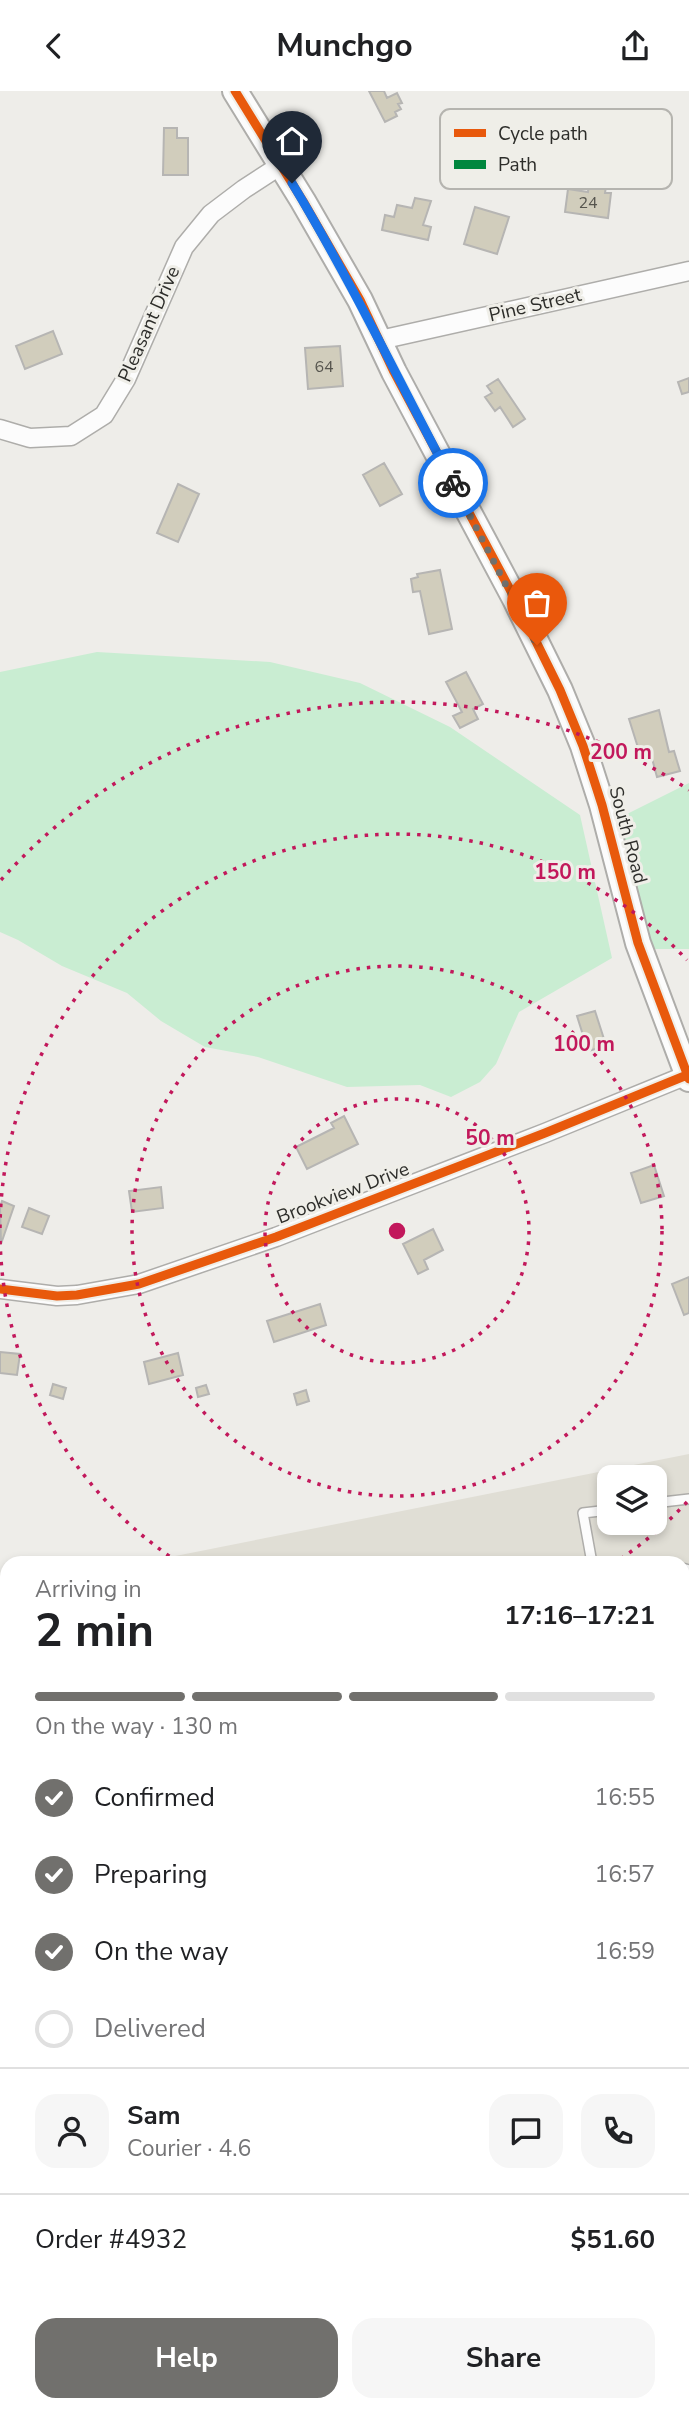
<!DOCTYPE html>
<meta charset="utf-8">
<style>
:root{--surface:#fff;--page:#f6f6f6;--text:#202124;--muted:#757577;--line:#e0e0e0;--accent:#71706d}
body{margin:0;font-family:"Nunito Sans",sans-serif;background:var(--page);color:var(--text);height:100vh;display:flex;flex-direction:column;font-size:26px;white-space:nowrap}
*{box-sizing:border-box;margin:0}
p{font-size:23px;color:var(--muted)}
.icon{flex:none;width:38px;height:38px;fill:none;stroke:currentColor;stroke-width:2;stroke-linecap:round;stroke-linejoin:round}
.map{position:relative;flex:1;overflow:hidden}
.panel{position:absolute;left:0px;top:1465px;width:690px;height:856px;display:flex;flex-direction:column;background:var(--surface);border-radius:21px 21px 0 0;box-shadow:0 4px 10px #0003}
.panel>*{flex:none}
.controls{position:absolute;left:597px;top:1374px;display:grid;gap:14px}
.controls a{display:grid;place-items:center;width:70px;height:70px;border-radius:14px;background:var(--surface);box-shadow:0 4px 10px #0003;font-size:35px}
.pin{position:absolute;display:grid;place-items:center;width:60px;height:60px;color:#fff;margin:-72px -30px;border-radius:50% 50% 50% 0;rotate:-45deg;box-shadow:0 0 7px #0007}
.pin .icon{rotate:45deg}
.courier{position:absolute;display:grid;place-items:center;width:70px;height:70px;margin:-35px;border:5px solid #1a73e8;border-radius:50%;background:#fff;color:#222;box-shadow:0 2px 9px #0007}
.head em{font-style:normal;font-weight:700}
.head div{display:flex;flex-direction:column-reverse}
.head{display:flex;align-items:center;justify-content:space-between;height:119px;padding:0 35px}
h1{font-size:46px;font-weight:700;line-height:52px}
.bar{display:grid;grid-template-columns:repeat(4,1fr);gap:10px 7px;align-content:center;height:84px;padding:0 35px}
.bar i{height:9px;border-radius:5px;background:var(--line)}
.bar .active{background:var(--accent)}
.bar p{grid-column:span 4}
.line{display:flex;align-items:center;gap:18px;padding:0 35px;border-top:2px solid var(--line)}
.line div{flex:1}
.round{display:grid;place-items:center;flex:none;width:74px;height:74px;border-radius:21px;background:var(--page)}
ol{padding:0 35px;list-style:none}
li{display:flex;align-items:center;gap:21px;height:77px}
li p{margin-inline-start:auto}
li .icon{padding:7px;border-radius:50%;background:var(--accent);color:#fff;stroke-width:4}
li:last-child{color:var(--muted)}
li i{width:38px;height:38px;border:4px solid var(--line);border-radius:50%}
.button{display:flex;gap:14px;margin-top:auto;padding:14px 35px}
.button a{flex:1;height:80px;border-radius:21px;background:var(--accent);color:#fff;font-size:28px;font-weight:700;line-height:80px;text-align:center}
.button a+a{background:var(--page);color:var(--text)}
header{display:flex;justify-content:space-between;align-items:center;height:91px;padding:0 35px;background:var(--surface);font-size:32px;font-weight:700}
.map>svg:first-child{display:block}
.built{fill:#e0ded5;fill-rule:evenodd}
.green{fill:#c9edd2}
.lines{fill:none;stroke-linecap:round;stroke-linejoin:round}
.river{stroke:#9cc5ea;stroke-width:32}
.building{fill:#d1cdbc;stroke:#b6b5b3;stroke-width:2}
.lane-casing{stroke:#aeadaa;stroke-width:12}
.street-casing{stroke:#aeadaa;stroke-width:21}
.secondary-casing{stroke:#aeadaa;stroke-width:28}
.lane{stroke:#fcfcfc;stroke-width:9}
.street{stroke:#fcfcfc;stroke-width:18}
.secondary{stroke:#fcfcfc;stroke-width:24}
.quiet{stroke:#00873e;stroke-width:7;stroke-dasharray:14 7;stroke-linecap:butt}
.cycleway-casing{stroke:#efeee8;stroke-width:13}
.cycleway{stroke:#e8590c;stroke-width:9}
.done{stroke:#71706d;stroke-width:7;stroke-dasharray:0 12.6}
.route{stroke:#1a73e8;stroke-width:9}
.ring{fill:none;stroke:#c2185b;stroke-width:3.5;stroke-dasharray:3.5 7}
.labels{text-anchor:middle;dominant-baseline:central;stroke-width:6;stroke-linejoin:round;paint-order:stroke}
.number-label{font-size:16px;fill:#56554e}
.street-label{font-size:19px;fill:#2d2d2a;stroke:#efeee8}
.key{fill:#efeee8;stroke:#b5b4af;stroke-width:2}
.key-label{font-size:19px;fill:#2d2d2a}
.centre{fill:#c2185b;stroke:#efeee8;stroke-width:3.5}
.ring-label{font-size:21px;text-anchor:middle;font-weight:bold;fill:#c2185b;stroke:#efeee8;stroke-width:6;stroke-linejoin:round;paint-order:stroke}
</style>
<header><svg class="icon" aria-label="back" viewBox="0 0 24 24"><path d="M15 5l-7 7 7 7"/></svg>Munchgo<svg class="icon" aria-label="share" viewBox="0 0 24 24"><path d="M12 15V3M7 8l5-5 5 5M5 13v7h14v-7"/></svg></header>
<div class="map">
<svg width="689" height="2319" viewBox="0 0 689 2319">
<rect width="100%" height="100%" fill="#eeede9"/>
<path class="built" d="M689,1363v568l-6,4 -1,-463h-542zM609,1386h45v46h-45z
M7,1498v37l-7,-18v-18z"/>
<path class="green" d="M97,561l173,10 90,21 90,44 130,88 32,143 -93,54 -23,52 -16,18 -29,15 -31,-12 -73,2 -89,-30 -53,-10 -44,-26 -34,-28 -65,-27 -44,-26 -18,-8v-260z
M689,692v166h-35l-33,-116 2,-17z
M0,1547l7,15v635l-7,2z"/>
<g class="lines">
<path class="river" d="M0,1960l7,2
M682,1987h7"/>
</g>
<path class="building" d="M369,0h15l3,7 10,-5 5,10 -4,1 3,5 -6,3 2,4 -12,6z
M164,37h13v10h11v37h-25z
M589,93l17,2 -1,7h6l-3,25 -43,-6 3,-23 20,3z
M415,107l16,3 -8,24 8,2 -3,13 -46,-10 3,-15 9,2 3,-12 15,3z
M475,116l34,10 -12,37 -33,-10z
M53,240l9,23 -37,15 -9,-23z
M340,255l3,40 -35,3 -3,-41z
M689,287v14l-7,2 -4,-12z
M498,288l27,40 -12,8 -13,-20 -5,4 -10,-14 7,-4 -5,-7z
M384,372l18,31 -22,12 -17,-31z
M178,393l21,10 -21,48 -21,-9z
M440,479l12,59 -23,5 -9,-43 -7,1 -2,-13 7,-2 -1,-3z
M466,581l17,32 -10,5 5,10 -18,9 -7,-12 9,-4 -16,-30z
M659,619l10,42 5,-1 6,20 -23,6 -7,-26 -10,3 -11,-35z
M595,920l9,28 -7,2 2,7 -11,3 -11,-35z
M344,1025l14,28 -51,25 -11,-22 38,-19 -3,-5z
M654,1074l10,31 -23,7 -10,-30z
M161,1096l2,21 -31,4 -3,-21z
M2,1110l12,5 -13,38 -1,-36z
M29,1117l20,8 -7,18 -20,-7z
M433,1138l10,21 -19,10 4,9 -10,5 -15,-30z
M689,1186v36l-5,2 -12,-31z
M320,1213l6,21 -52,17 -7,-21z
M0,1261l20,2 -3,21 -17,-2z
M178,1262l5,22 -34,9 -5,-22z
M53,1293l13,4 -3,11 -13,-4z
M206,1294l3,9 -11,3 -2,-9z
M306,1299l3,11 -12,4 -3,-11z
M682,1500l7,4v212l-7,14z
M689,1758v43l-7,-9v-31z
M689,1802v84l-7,3v-83z
M632,2314h15l22,5h-38z"/>
<g class="lines">
<defs>
<path id="lane" d="M654,1412l35,-4
M592,1472l-9,-50 26,-3
M682,1477l7,2
M682,1909l7,-3"/>
<path id="street" d="M380,249l309,-69
M0,338l30,9 41,-2 33,-21 22,-36 58,-132 27,-33 33,-25 37,-24
M0,1198l57,7 20,-1 62,-11 137,-47 269,-104 142,-58"/>
<path id="secondary" d="M235,0l68,110 57,99 34,72 121,227 45,91 23,56 19,59 36,138 51,136
M682,2139l7,-2
M119,2319l9,-5"/>
</defs>
<use href="#lane" class="lane-casing"/>
<use href="#street" class="street-casing"/>
<use href="#secondary" class="secondary-casing"/>
<use href="#lane" class="lane"/>
<use href="#street" class="street"/>
<use href="#secondary" class="secondary"/>
<path class="quiet" d="M682,1755l7,-4"/>
<defs>
<path id="cycleway" d="M235,0l68,110 57,99 34,72 121,227 45,91 23,56 19,59 36,138 51,136
M0,1198l57,7 20,-1 62,-11 137,-47 269,-104 142,-58"/>
</defs>
<use href="#cycleway" class="cycleway-casing"/>
<use href="#cycleway" class="cycleway"/>
</g>
<g class="lines">
<path class="done" d="M453,392l84,162"/>
<path class="route" d="M292,92c59,98 108,200 161,300"/>
</g>
<g class="ring">
<circle cx="397" cy="1140" r="132"/>
<circle cx="397" cy="1140" r="265"/>
<path d="M687 1411A397 397 0 0 1 616 1471M178 1471A397 397 0 0 1 0 1143M0 1137A397 397 0 0 1 687 869"/>
<path d="M1 789A529 529 0 0 1 689 699"/>
</g>
<g class="labels">
<g class="number-label">
<text x="588" y="112">24</text>
<text x="324" y="276">64</text>
</g>
<g class="street-label">
<text transform="translate(535 214) rotate(-13)">Pine Street</text>
<text transform="translate(149 233) rotate(-66)">Pleasant Drive</text>
<text transform="translate(628 744) rotate(75)">South Road</text>
<text transform="translate(343 1102) rotate(-21)">Brookview Drive</text>
</g>
</g>
<rect x="440" y="18" width="232" height="80" rx="10" class="key"/>
<rect x="454" y="38" width="32" height="8" fill="#e8590c"/>
<rect x="454" y="69" width="32" height="9" fill="#00873e"/>
<g class="key-label">
<text x="498" y="49">Cycle path</text>
<text x="498" y="80">Path</text>
</g>
<circle cx="397" cy="1140" r="10" class="centre"/>
<g class="ring-label">
<text x="621" y="668">200 m</text>
<text x="565" y="788">150 m</text>
<text x="584" y="960">100 m</text>
<text x="490" y="1054">50 m</text>
</g>
</svg>
<div class="controls">
<a><svg class="icon" aria-label="layers" viewBox="0 0 24 24"><path d="M12 4l9 5-9 5-9-5zM3 14l9 5 9-5"/></svg></a>
</div>
<div class="pin" style="left:537px;top:554px;background:#ea580c"><svg class="icon" aria-label="bag" viewBox="0 0 24 24"><path d="M5 8h14l-1 12H6zM9 8a3 3 0 0 1 6 0"/></svg></div>
<div class="pin" style="left:292px;top:92px;background:#1f2937"><svg class="icon" aria-label="home" viewBox="0 0 24 24"><path d="M3 11l9-7 9 7M6 9v11h12V9"/></svg></div>
<div class="courier" style="left:453px;top:392px"><svg class="icon" aria-label="bike" viewBox="0 0 24 24"><circle cx="6" cy="16" r="4"/><circle cx="18" cy="16" r="4"/><path d="M6 16l4-8h5l3 8M10 8l3 8H6M13 5h3"/></svg></div>
<section class="panel">
<div class="head"><div><h1>2 min</h1><p>Arriving in</p></div><em>17:16–17:21</em></div>
<div class="bar"><i class="active"></i><i class="active"></i><i class="active"></i><i></i><p>On the way · 130 m</p></div>
<ol>
<li><svg class="icon" aria-label="check" viewBox="0 0 24 24"><path d="M5 12l5 5 9-10"/></svg>Confirmed<p>16:55</p></li>
<li><svg class="icon" aria-label="check" viewBox="0 0 24 24"><path d="M5 12l5 5 9-10"/></svg>Preparing<p>16:57</p></li>
<li><svg class="icon" aria-label="check" viewBox="0 0 24 24"><path d="M5 12l5 5 9-10"/></svg>On the way<p>16:59</p></li>
<li><i></i>Delivered</li>
</ol>
<div class="line" style="height:126px"><a class="round"><svg class="icon" aria-label="person" viewBox="0 0 24 24"><circle cx="12" cy="8" r="4"/><path d="M4 21q1-7 8-7t8 7"/></svg></a><div><b>Sam</b><p>Courier · 4.6</p></div><a class="round"><svg class="icon" aria-label="chat" viewBox="0 0 24 24"><path d="M4 5h16v11H9l-5 4z"/></svg></a><a class="round"><svg class="icon" aria-label="phone" viewBox="0 0 24 24"><path d="M5 4h4l2 5-3 2q2 4 5 5l2-3 5 2v4C11 20 4 13 5 4z"/></svg></a></div>
<div class="line" style="height:91px"><div>Order #4932</div><b>$51.60</b></div>
<div class="button"><a>Help</a><a>Share</a></div>
</section>
</div>
